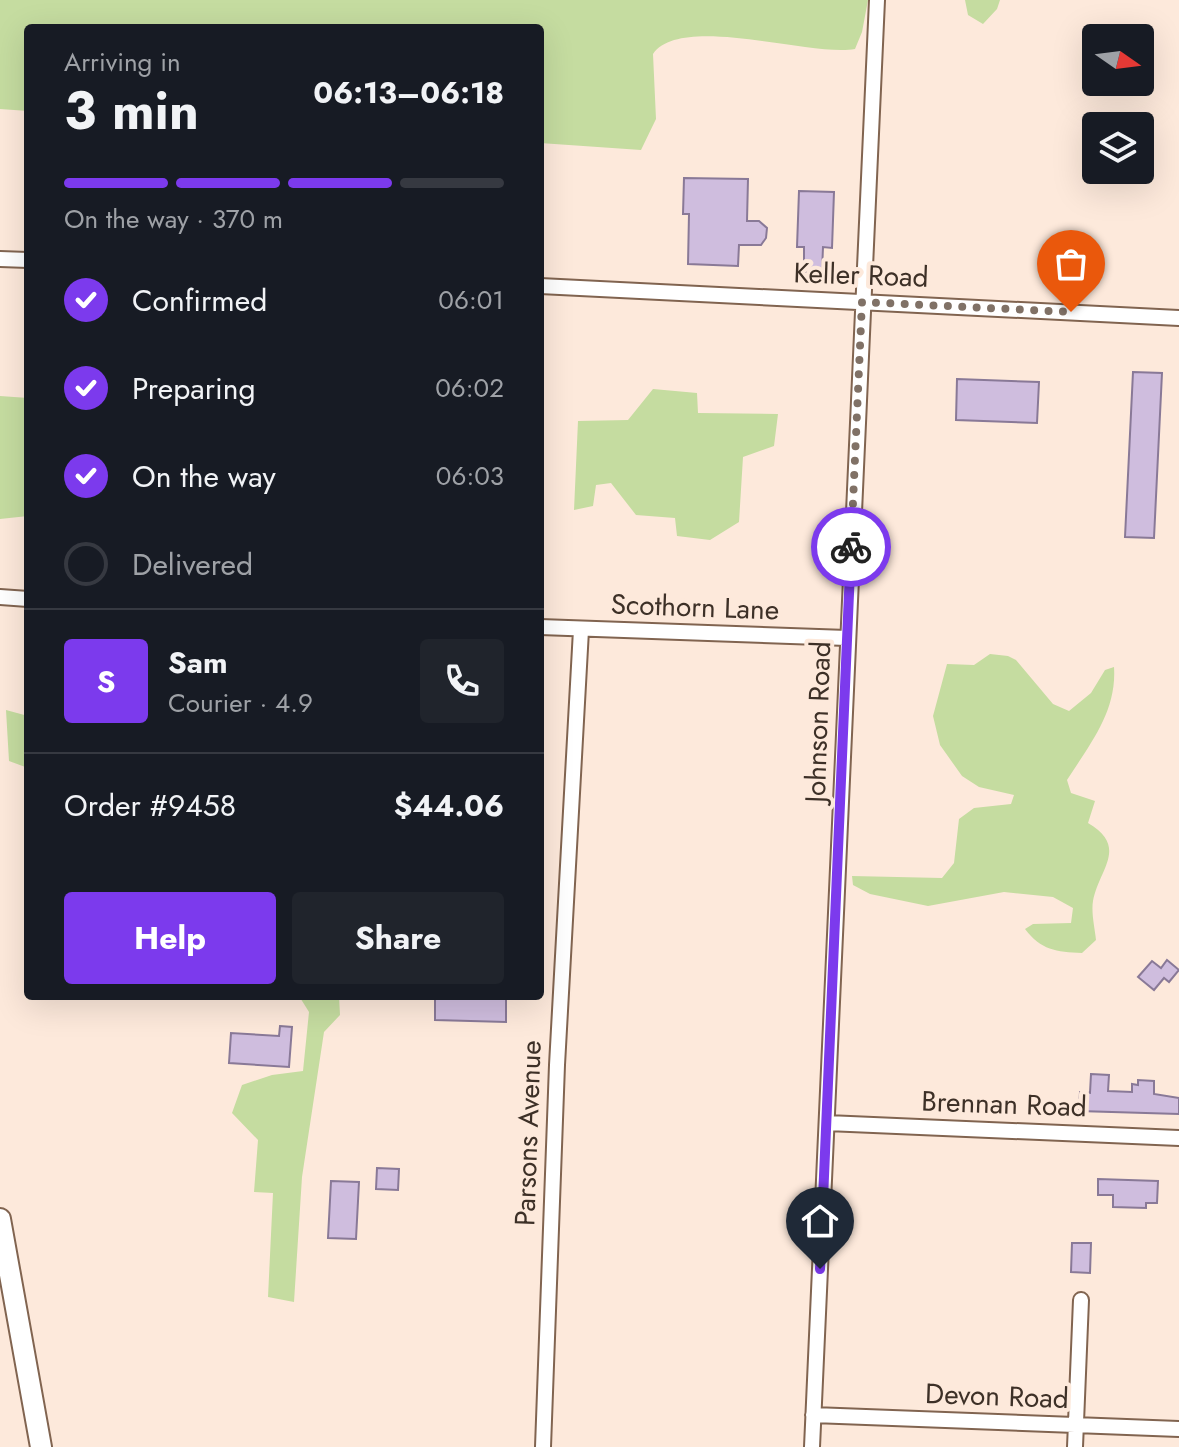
<!DOCTYPE html>
<meta charset="utf-8">
<style>
:root{--surface:#171b24;--page:#20242c;--text:#f1f3f6;--muted:#9ea1a6;--line:#363941;--accent:#7c3aed}
body{margin:0;font-family:Jost,sans-serif;background:var(--page);color:var(--text);height:100vh;display:flex;flex-direction:column;font-size:30px;white-space:nowrap}
*{box-sizing:border-box;margin:0}
p{font-size:26px;color:var(--muted)}
.icon{flex:none;width:44px;height:44px;fill:none;stroke:currentColor;stroke-width:2;stroke-linecap:round;stroke-linejoin:round}
.map{position:relative;flex:1;overflow:hidden}
.panel{position:absolute;left:24px;top:24px;width:520px;height:976px;display:flex;flex-direction:column;background:var(--surface);border-radius:8px;box-shadow:0 8px 32px #0002}
.panel>*{flex:none}
.needle{width:52px;rotate:104deg}
.tools{position:absolute;left:1082px;top:24px;display:grid;gap:16px}
.tools a{display:grid;place-items:center;width:72px;height:72px;border-radius:8px;background:var(--surface);box-shadow:0 8px 32px #0002;font-size:40px}
.pin{position:absolute;display:grid;place-items:center;width:68px;height:68px;color:#fff;margin:-82px -34px;border-radius:50% 50% 50% 0;rotate:-45deg;box-shadow:0 0 8px #0007}
.pin .icon{rotate:45deg}
.courier{position:absolute;display:grid;place-items:center;width:80px;height:80px;margin:-40px;border:6px solid #7c3aed;border-radius:50%;background:#fff;color:#222;box-shadow:0 2px 10px #0007}
.summary em{font-style:normal;font-weight:700}
.summary div{display:flex;flex-direction:column-reverse}
.summary{display:flex;align-items:center;justify-content:space-between;height:136px;padding:0 40px}
h1{font-size:52px;font-weight:700;line-height:60px}
.bar{display:grid;grid-template-columns:repeat(4,1fr);gap:12px 8px;align-content:center;height:96px;padding:0 40px}
.bar i{height:10px;border-radius:6px;background:var(--line)}
.bar .active{background:var(--accent)}
.bar p{grid-column:span 4}
.line{display:flex;align-items:center;gap:20px;padding:0 40px;border-top:2px solid var(--line)}
.line div{flex:1}
.round{display:grid;place-items:center;flex:none;width:84px;height:84px;border-radius:8px;background:var(--page)}
ol{padding:0 40px;list-style:none}
li{display:flex;align-items:center;gap:24px;height:88px}
li p{margin-inline-start:auto}
li .icon{padding:8px;border-radius:50%;background:var(--accent);color:#fff;stroke-width:4}
li:last-child{color:var(--muted)}
li i{width:44px;height:44px;border:4px solid var(--line);border-radius:50%}
.primary-button{display:flex;gap:16px;margin-top:auto;padding:16px 40px}
.primary-button a{flex:1;height:92px;border-radius:8px;background:var(--accent);color:#fff;font-size:32px;font-weight:700;line-height:92px;text-align:center}
.primary-button a+a{background:var(--page);color:var(--text)}
.map>svg:first-child{display:block}
.green{fill:#c5dca0}
.building{fill:#cfbdde;stroke:#897997;stroke-width:2}
.lines{fill:none;stroke-linecap:round;stroke-linejoin:round}
.street-casing{stroke:#816450;stroke-width:18}
.secondary-casing{stroke:#816450;stroke-width:24}
.street{stroke:#fff;stroke-width:14}
.secondary{stroke:#fff;stroke-width:20}
.done{stroke:#807166;stroke-width:8;stroke-dasharray:0 14.4}
.route{stroke:#7c3aed;stroke-width:10}
.labels{text-anchor:middle;dominant-baseline:central;stroke-width:8;stroke-linejoin:round;paint-order:stroke}
.street-label{font-size:28px;fill:#3d3027;stroke:#fde9db}
</style>
<div class="map">
<svg width="1179" height="1447" viewBox="0 0 1179 1447">
<rect width="100%" height="100%" fill="#fde9db"/>
<path class="green" d="M0,0h868l-6,32 -7,17c-45,8 -174,-36 -202,5l3,65 -15,31 -101,-7v-115h-512v83l-28,-2z
M965,0h35l-3,9 -14,15 -15,-9z
M653,389l44,4 1,20 80,1 -4,32 -31,11 -4,65 -29,18 -33,-4 -2,-18 -39,-3 -25,-32 -15,2 -3,21 -19,4 4,-89 50,-1z
M0,396l28,2v118l-28,3z
M990,654l18,2 8,4 37,44 16,7 22,-18 14,-23 9,-3c3,45 -24,77 -47,113l4,13 24,8 -7,22c41,24 11,46 5,78 -2,12 2,28 3,39l-14,13c-26,-1 -41,-3 -57,-24l8,-5 38,-1 2,-15 -20,-11 -49,-5 -76,14 -58,-12 -17,-9 -1,-9 90,2 12,-15 5,-44 15,-11 37,-4 3,-9 -35,-8 -17,-11 -22,-31 -7,-29 14,-52 27,1z
M6,710l22,6v52l-19,-7z
M299,996h40l1,19 -16,17 -22,145 -8,125 -26,-5 5,-104 -19,-1 4,-52 -26,-27 10,-28 30,-10 31,-4 6,-59z"/>
<path class="building" d="M684,178l64,1 -1,42h12l8,7 -1,10 -5,7h-22l-1,21 -50,-2 1,-50h-6z
M799,191l35,1 -2,56 -9,-1 -1,25h-18v-25h-7z
M1133,372l29,1 -8,165 -29,-1z
M957,379l82,3 -2,41 -81,-3z
M1167,960l12,10 -10,12 -5,-4 -10,12 -16,-13 14,-16 9,7z
M435,996h71v26l-71,-2z
M280,1026l12,1 -3,40 -60,-4 2,-30 48,3z
M1091,1074l18,1 -1,16 24,1v-8l6,1v-5l16,1v13l25,4v16l-100,-3 1,-19 10,1z
M377,1168l22,1 -1,21 -22,-1z
M1098,1179l60,2 -1,22h-11v5l-33,-1v-12h-15z
M331,1181l28,1 -3,57 -28,-1z
M1072,1243h19l-1,30 -19,-1z"/>
<g class="lines">
<defs>
<path id="street" d="M0,259l28,1
M540,286l639,32
M0,597l28,2
M540,627l307,11
M827,1123l352,15
M813,1415l366,14
M543,1447l14,-382 24,-435
M812,1447l65,-1447
M1075,1447l6,-147"/>
<path id="secondary" d="M0,1219l41,228"/>
</defs>
<use href="#street" class="street-casing"/>
<use href="#secondary" class="secondary-casing"/>
<use href="#street" class="street"/>
<use href="#secondary" class="secondary"/>
</g>
<g class="lines">
<path class="done" d="M851,547l11,-245 209,10"/>
<path class="route" d="M820,1269l31,-722"/>
</g>
<g class="labels">
<g class="street-label">
<text transform="translate(861 275) rotate(2)">Keller Road</text>
<text transform="translate(695 607) rotate(2)">Scothorn Lane</text>
<text transform="translate(818 722) rotate(-88)">Johnson Road</text>
<text transform="translate(1004 1104) rotate(2)">Brennan Road</text>
<text transform="translate(528 1133) rotate(-88)">Parsons Avenue</text>
<text transform="translate(997 1396) rotate(2)">Devon Road</text>
</g>
</g>
</svg>
<div class="tools">
<a><svg class="needle" viewBox="-14 -14 28 28"><path d="M0-13l5 13h-10z" fill="#e53935"/><path d="M0 13l5-13h-10z" fill="#9ea1a6"/></svg></a>
<a><svg class="icon" aria-label="layers" viewBox="0 0 24 24"><path d="M12 4l9 5-9 5-9-5zM3 14l9 5 9-5"/></svg></a>
</div>
<div class="pin" style="left:1071px;top:312px;background:#ea580c"><svg class="icon" aria-label="bag" viewBox="0 0 24 24"><path d="M5 8h14l-1 12H6zM9 8a3 3 0 0 1 6 0"/></svg></div>
<div class="pin" style="left:820px;top:1269px;background:#1f2937"><svg class="icon" aria-label="home" viewBox="0 0 24 24"><path d="M3 11l9-7 9 7M6 9v11h12V9"/></svg></div>
<div class="courier" style="left:851px;top:547px"><svg class="icon" aria-label="bike" viewBox="0 0 24 24"><circle cx="6" cy="16" r="4"/><circle cx="18" cy="16" r="4"/><path d="M6 16l4-8h5l3 8M10 8l3 8H6M13 5h3"/></svg></div>
<section class="panel">
<div class="summary"><div><h1>3 min</h1><p>Arriving in</p></div><em>06:13–06:18</em></div>
<div class="bar"><i class="active"></i><i class="active"></i><i class="active"></i><i></i><p>On the way · 370 m</p></div>
<ol>
<li><svg class="icon" aria-label="check" viewBox="0 0 24 24"><path d="M5 12l5 5 9-10"/></svg>Confirmed<p>06:01</p></li>
<li><svg class="icon" aria-label="check" viewBox="0 0 24 24"><path d="M5 12l5 5 9-10"/></svg>Preparing<p>06:02</p></li>
<li><svg class="icon" aria-label="check" viewBox="0 0 24 24"><path d="M5 12l5 5 9-10"/></svg>On the way<p>06:03</p></li>
<li><i></i>Delivered</li>
</ol>
<div class="line" style="height:144px"><b class="round" style="background:var(--accent);color:#fff">S</b><div><b>Sam</b><p>Courier · 4.9</p></div><a class="round"><svg class="icon" aria-label="phone" viewBox="0 0 24 24"><path d="M5 4h4l2 5-3 2q2 4 5 5l2-3 5 2v4C11 20 4 13 5 4z"/></svg></a></div>
<div class="line" style="height:104px"><div>Order #9458</div><b>$44.06</b></div>
<div class="primary-button"><a>Help</a><a>Share</a></div>
</section>
</div>
